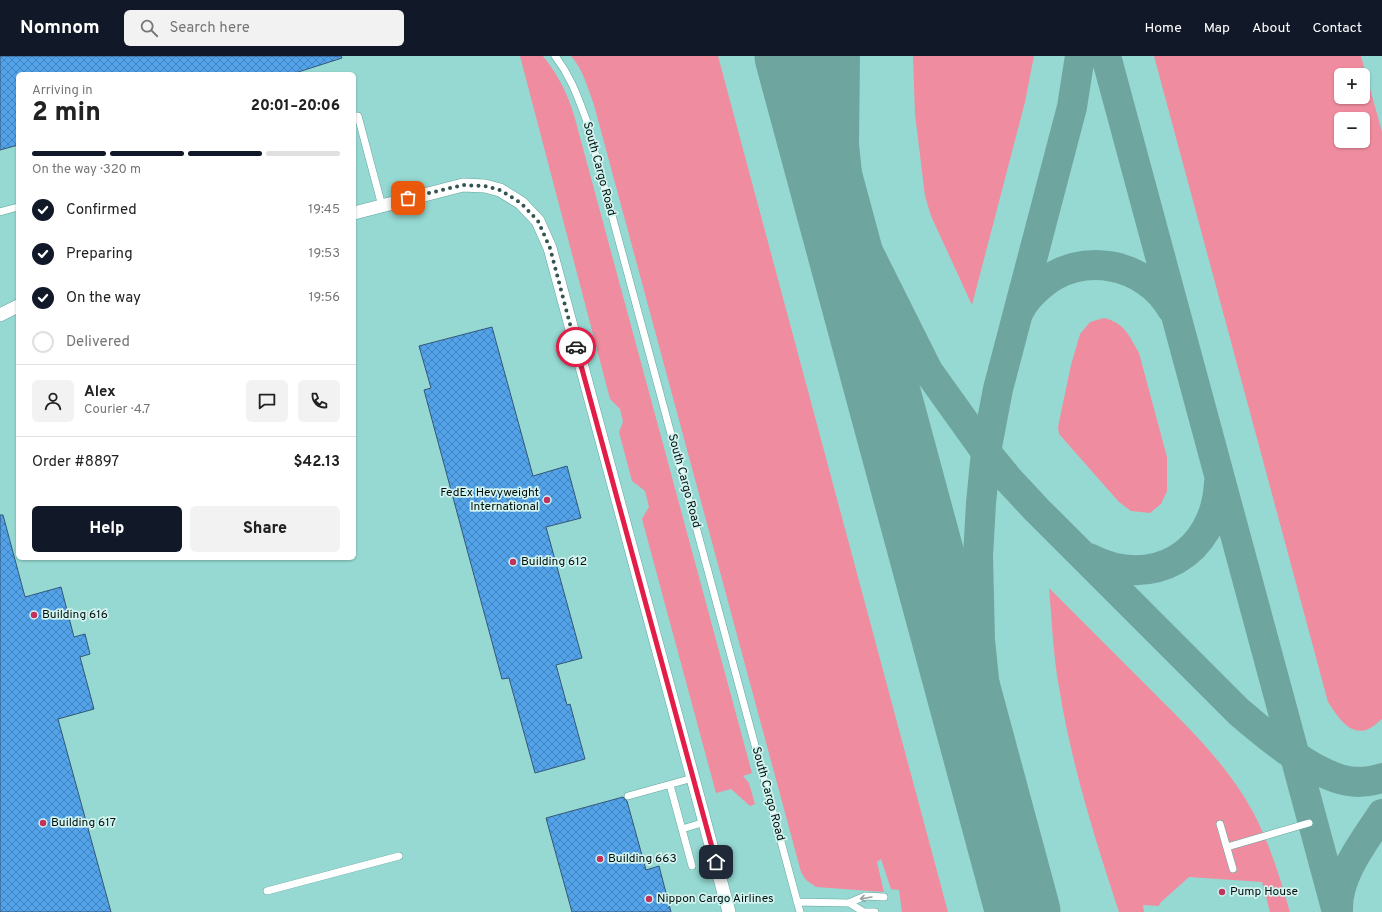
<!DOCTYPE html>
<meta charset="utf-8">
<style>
:root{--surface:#fff;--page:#f2f2f2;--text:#222;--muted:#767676;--line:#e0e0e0;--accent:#111827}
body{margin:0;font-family:Overpass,sans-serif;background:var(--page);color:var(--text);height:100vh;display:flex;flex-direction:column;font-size:15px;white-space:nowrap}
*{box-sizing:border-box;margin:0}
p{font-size:13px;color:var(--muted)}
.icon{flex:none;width:22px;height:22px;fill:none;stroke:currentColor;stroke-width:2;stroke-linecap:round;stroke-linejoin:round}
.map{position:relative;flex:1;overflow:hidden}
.panel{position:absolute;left:16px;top:16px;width:340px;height:488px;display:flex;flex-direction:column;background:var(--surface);border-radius:6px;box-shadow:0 1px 3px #0004}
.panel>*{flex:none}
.buttons{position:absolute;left:1334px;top:12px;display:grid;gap:8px}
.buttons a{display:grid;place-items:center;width:36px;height:36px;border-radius:6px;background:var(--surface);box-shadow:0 1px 3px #0004;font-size:20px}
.pin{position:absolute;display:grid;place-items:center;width:34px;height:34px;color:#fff;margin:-17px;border-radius:8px;box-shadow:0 2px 6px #0006}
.courier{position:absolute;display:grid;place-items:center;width:40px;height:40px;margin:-20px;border:3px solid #e11d48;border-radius:50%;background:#fff;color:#222;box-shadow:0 1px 5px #0007}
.overview em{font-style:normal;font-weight:800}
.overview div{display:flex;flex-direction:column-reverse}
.overview{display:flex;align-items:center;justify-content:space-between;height:68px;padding:0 16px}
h1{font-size:26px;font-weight:800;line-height:30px}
.bar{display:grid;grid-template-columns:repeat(4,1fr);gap:6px 4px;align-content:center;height:48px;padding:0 16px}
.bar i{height:5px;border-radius:3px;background:var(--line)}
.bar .current{background:var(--accent)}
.bar p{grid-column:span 4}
.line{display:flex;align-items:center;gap:10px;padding:0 16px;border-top:1px solid var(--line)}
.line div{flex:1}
.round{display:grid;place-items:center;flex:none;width:42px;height:42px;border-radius:6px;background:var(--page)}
ol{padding:0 16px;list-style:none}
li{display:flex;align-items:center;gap:12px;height:44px}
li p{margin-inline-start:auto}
li .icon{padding:4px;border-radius:50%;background:var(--accent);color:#fff;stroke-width:4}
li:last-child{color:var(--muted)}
li i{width:22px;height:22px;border:2px solid var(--line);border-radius:50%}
.action{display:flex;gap:8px;margin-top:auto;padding:8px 16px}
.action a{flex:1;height:46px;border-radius:6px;background:var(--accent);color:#fff;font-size:16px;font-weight:800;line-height:46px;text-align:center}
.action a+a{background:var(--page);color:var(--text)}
header{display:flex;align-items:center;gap:24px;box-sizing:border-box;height:56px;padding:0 20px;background:var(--accent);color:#fff}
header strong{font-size:19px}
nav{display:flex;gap:22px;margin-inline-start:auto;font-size:14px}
.search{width:280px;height:36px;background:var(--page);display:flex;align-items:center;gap:10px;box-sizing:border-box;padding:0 14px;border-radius:6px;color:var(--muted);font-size:15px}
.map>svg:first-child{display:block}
.grass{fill:#f08ca0;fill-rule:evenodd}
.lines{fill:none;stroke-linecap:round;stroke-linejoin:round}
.taxiway{stroke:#6fa59f;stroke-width:30}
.runway{stroke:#6fa59f;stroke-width:75}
.building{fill:url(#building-cross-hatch);stroke:#345778}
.service-casing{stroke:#62a49d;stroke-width:8}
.minor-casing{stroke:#62a49d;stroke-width:14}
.service{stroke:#fff;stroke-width:7}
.minor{stroke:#fff;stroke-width:13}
.oneway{stroke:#999f9f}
.done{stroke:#345653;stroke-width:4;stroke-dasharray:0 7.2}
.route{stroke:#e11d48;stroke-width:5}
.poi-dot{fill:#c1325d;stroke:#d2f3ef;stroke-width:1.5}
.labels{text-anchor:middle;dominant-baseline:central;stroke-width:3.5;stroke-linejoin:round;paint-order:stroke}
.street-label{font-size:12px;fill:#00100e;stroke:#d2f3ef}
.poi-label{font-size:12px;fill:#00100e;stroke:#d2f3ef;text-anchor:start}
</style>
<header>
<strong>Nomnom</strong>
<div class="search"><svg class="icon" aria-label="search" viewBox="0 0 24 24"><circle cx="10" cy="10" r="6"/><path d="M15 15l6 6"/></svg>Search here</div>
<nav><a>Home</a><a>Map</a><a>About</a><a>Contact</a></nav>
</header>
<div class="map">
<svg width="1382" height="856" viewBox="0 0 1382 856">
<defs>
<pattern id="building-cross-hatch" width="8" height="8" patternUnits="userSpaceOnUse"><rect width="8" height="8" fill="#53a3ea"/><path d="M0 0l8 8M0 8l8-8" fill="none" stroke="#4283bc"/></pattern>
</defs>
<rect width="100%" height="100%" fill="#96d9d2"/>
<path class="grass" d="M520,0h23c15,19 24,36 31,59l178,658 -9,3 6,7 6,21 -5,2 -19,-17 -15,4 -74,-274 7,-12 -4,-16 -13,-10 -13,-49 4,-10 -3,-13 -10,-10z
M571,0h147l230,856h-46l-3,-22 -8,-1 -10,-30 -4,3 7,30 -68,-5 -10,-7 -5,-8 -207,-767c-6,-16 -11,-36 -23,-49z
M913,0h121l-9,46 -53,203 -41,-89 -6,-20 -10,-82z
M1154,0h207l21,76v587c-5,4 -10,9 -16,11 -18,5 -29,-15 -38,-28zM1341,19h22v22h-22zM1341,63h22v22h-22z
M1104,262c21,5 25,18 35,35l28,104v34l-6,13 -11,9 -19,-2 -12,-9 -60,-68 -1,-7 13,-62 9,-31 10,-12z
M1049,532c35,35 70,70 105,105 37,37 74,73 99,119 17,32 27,66 37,100h-20l-8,-30 -73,-5 -29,26 -1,3 -16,-1 1,7h-25c-24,-73 -48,-149 -60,-225 -6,-33 -7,-66 -10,-99z"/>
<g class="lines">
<path class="taxiway" d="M794,0l29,92 32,77 73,146 58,81 23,28 28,30 202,202c27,23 74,63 109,69 11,2 24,0 34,-3
M845,0l-1,88 4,40
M1106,0l231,856
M859,199l28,154
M1020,254c4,-9 12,-17 20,-24 40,-36 105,-24 132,23
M1089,502c63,33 127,-4 130,-76
M1338,854c-1,-35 26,-68 44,-96
M1025,856l-34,-164 -11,-108 -2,-84 3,-53 5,-51 12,-63 74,-282 8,-51"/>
<path class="runway" d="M792,0l231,856"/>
</g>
<path class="building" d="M0,0h341l1,2 -50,16h-274v71l-18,5z
M492,271l41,149 34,-10 14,52 -35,9 36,131 -26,7 11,40 3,-1 15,55 -50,14 -26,-95 -7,1 -78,-289 7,-2 -12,-42z
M0,459h3l22,82 36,-10 13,50 11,-3 5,20 -10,3 14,52 -36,10 53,193h-111z
M623,741l4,4 19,69 13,-4 12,46h-99l-26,-94z"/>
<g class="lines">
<defs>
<path id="service" d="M555,0c16,21 22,39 31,63l214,793
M354,61l4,-1 24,90
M0,156l18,-5
M670,729l22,81
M628,740l65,-18
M1220,768l13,45
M682,773l23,-7
M1227,791l82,-24
M267,835l132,-35
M797,846l52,1 16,-7 19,1
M849,847l15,9h11"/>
<path id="minor" d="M354,157l109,-28 22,1 15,4 21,13 17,18 12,27 179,664
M0,259l18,-9"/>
</defs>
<use href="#service" class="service-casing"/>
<use href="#minor" class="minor-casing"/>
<use href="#service" class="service"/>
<use href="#minor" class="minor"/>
</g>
<defs><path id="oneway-shaft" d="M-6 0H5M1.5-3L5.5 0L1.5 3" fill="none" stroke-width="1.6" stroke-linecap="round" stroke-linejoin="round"/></defs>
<use class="oneway" href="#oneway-shaft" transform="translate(866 842) rotate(171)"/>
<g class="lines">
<path class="done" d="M408,142l55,-13 22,1 15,4 21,13 17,18 12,27 26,99"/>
<path class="route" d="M576,291l140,515"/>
</g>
<g class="poi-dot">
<circle cx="547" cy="444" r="4"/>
<circle cx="513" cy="506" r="4"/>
<circle cx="34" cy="559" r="4"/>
<circle cx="43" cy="767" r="4"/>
<circle cx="600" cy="803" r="4"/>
<circle cx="1222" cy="836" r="4"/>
<circle cx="649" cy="843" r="4"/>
</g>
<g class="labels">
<g class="street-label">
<text transform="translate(599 113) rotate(75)">South Cargo Road</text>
<text transform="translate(684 425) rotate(75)">South Cargo Road</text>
<text transform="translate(768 738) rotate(75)">South Cargo Road</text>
</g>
<g class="poi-label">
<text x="539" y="437" text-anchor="end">FedEx Hevyweight<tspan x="539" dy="14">International</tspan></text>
<text x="521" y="506">Building 612</text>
<text x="42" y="559">Building 616</text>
<text x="51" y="767">Building 617</text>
<text x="608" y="803">Building 663</text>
<text x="1230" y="836">Pump House</text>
<text x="657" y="843">Nippon Cargo Airlines</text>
</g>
</g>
</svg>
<div class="buttons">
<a>+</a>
<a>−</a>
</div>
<div class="pin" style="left:408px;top:142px;background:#ea580c"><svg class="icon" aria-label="bag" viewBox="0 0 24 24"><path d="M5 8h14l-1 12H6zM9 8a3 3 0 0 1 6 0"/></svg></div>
<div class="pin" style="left:716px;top:806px;background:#1f2937"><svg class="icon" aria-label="home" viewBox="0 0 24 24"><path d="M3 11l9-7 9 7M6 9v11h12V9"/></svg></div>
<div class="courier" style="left:576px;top:291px"><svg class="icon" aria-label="car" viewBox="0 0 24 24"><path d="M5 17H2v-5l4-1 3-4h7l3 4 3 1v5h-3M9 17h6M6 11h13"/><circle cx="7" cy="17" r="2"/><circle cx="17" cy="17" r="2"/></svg></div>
<section class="panel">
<div class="overview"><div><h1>2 min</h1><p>Arriving in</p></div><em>20:01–20:06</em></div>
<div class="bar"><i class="current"></i><i class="current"></i><i class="current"></i><i></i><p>On the way · 320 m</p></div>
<ol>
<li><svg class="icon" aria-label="check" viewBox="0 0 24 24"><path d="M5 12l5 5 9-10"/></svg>Confirmed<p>19:45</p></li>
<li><svg class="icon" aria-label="check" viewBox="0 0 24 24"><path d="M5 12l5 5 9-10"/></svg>Preparing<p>19:53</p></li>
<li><svg class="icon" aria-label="check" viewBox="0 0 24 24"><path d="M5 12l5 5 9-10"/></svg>On the way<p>19:56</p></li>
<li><i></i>Delivered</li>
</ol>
<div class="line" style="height:72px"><a class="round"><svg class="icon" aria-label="person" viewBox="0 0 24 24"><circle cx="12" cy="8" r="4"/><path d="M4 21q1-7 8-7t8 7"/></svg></a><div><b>Alex</b><p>Courier · 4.7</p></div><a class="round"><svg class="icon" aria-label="chat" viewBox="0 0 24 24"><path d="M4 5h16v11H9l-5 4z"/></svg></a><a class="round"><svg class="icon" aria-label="phone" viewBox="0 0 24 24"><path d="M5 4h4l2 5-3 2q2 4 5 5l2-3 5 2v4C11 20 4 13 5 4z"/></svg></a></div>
<div class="line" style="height:52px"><div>Order #8897</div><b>$42.13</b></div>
<div class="action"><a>Help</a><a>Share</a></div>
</section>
</div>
